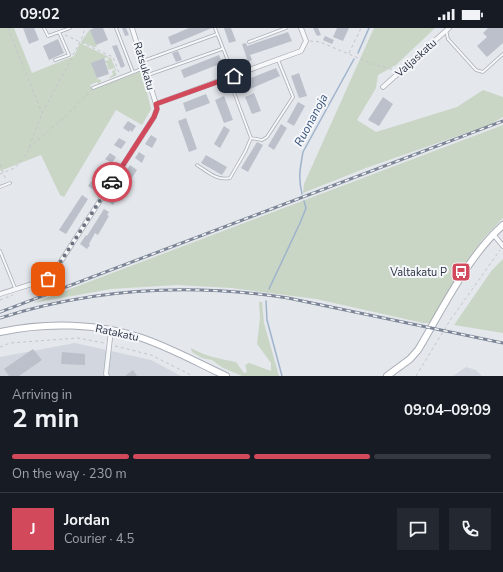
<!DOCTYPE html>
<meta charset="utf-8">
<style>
:root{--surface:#171b24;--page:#242831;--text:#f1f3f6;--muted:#9ea1a6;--line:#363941;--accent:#d1495b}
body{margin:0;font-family:"Nunito Sans",sans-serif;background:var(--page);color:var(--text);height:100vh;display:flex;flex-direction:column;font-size:15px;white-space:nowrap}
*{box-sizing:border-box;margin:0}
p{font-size:13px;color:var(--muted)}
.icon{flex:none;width:22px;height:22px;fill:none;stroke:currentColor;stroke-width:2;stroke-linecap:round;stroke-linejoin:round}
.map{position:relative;height:348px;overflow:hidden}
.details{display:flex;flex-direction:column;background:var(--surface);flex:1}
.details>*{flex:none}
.pin{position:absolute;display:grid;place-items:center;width:34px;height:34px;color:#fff;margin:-17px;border-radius:8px;box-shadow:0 2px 6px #0006}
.courier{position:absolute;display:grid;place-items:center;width:40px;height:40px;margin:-20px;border:3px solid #d1495b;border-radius:50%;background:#fff;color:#222;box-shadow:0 1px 5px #0007}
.summary em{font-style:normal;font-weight:700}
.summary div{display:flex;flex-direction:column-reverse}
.summary{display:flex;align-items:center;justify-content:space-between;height:68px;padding:0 12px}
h1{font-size:26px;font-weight:700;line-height:30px}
.bar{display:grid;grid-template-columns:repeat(4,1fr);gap:6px 4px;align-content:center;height:48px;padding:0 12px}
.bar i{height:5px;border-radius:3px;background:var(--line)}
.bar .current{background:var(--accent)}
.bar p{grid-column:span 4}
.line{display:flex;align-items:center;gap:10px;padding:0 12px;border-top:1px solid var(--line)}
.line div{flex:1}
.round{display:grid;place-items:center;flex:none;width:42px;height:42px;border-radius:0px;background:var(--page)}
.status{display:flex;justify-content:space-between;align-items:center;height:28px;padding:0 20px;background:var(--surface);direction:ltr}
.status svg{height:11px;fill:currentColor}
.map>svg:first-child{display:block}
.built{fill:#d2d6de}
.green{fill:#c9d6c5}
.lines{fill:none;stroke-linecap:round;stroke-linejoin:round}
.stream{stroke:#9fb4cc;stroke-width:1.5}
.building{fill:#bbc0ca}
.lane-casing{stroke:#a9aeb7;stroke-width:3.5}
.street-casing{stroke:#a9aeb7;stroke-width:5.5}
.secondary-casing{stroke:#a9aeb7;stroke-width:8}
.path{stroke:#c2c5cb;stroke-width:1;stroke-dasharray:3 3;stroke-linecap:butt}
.lane{stroke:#f7f8fa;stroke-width:2}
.street{stroke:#f7f8fa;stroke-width:4}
.secondary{stroke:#fff;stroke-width:6}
.rail-casing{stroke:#7d8696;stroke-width:3}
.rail{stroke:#f4f6f9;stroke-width:1.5;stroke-dasharray:4.5;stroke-linecap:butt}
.done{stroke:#6c737f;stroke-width:4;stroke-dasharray:0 7.2}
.route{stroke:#d1495b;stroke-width:5}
.labels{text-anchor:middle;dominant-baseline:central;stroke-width:4;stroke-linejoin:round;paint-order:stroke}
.street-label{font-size:11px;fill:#2b3445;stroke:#f4f6f9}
.poi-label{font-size:11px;fill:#2b3445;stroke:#f4f6f9;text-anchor:end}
.water-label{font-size:12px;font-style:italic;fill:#34527a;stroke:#f4f6f9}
</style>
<div class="status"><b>09:02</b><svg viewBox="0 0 49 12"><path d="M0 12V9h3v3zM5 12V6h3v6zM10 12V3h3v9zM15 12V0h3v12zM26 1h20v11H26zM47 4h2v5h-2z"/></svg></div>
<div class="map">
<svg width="503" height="348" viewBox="0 0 503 348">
<rect width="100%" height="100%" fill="#e4e7ec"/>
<path class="built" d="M75,315l76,17 30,16h-181v-19z
M466,339l10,3 6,6h-29z"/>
<path class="green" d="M0,0h14l18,45 42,-17 6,-13 31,15 5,12 -1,2 2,3 -6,3 -2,-1 4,-2 -1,-4 3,-1 -1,-2 -6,2 -1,-7h-2v-2l4,-1 -1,-3 -16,6 6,17 2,-1 1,2 -2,3 -2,-2 -7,3 2,5 50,-19 9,38 -9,16 -26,-15 -52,87 -4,-2 -19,-40 -41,16z
M374,0h61l-39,37 -18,10 -2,13 -19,32 19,12 81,-25 26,-17 20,7v20l-14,8 -123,43 -63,25 1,-9z
M90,1l7,18h-3l-13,-5z
M503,97v93l-20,21 -23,32 -30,52h-7l-107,-24 -85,-11 -54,-3 -66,4 -78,14z
M503,231v74l-49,-8 38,-55z
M259,274h3l2,21 15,53h-37l-19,-8 -11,-8 -10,-2 -10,-6 -1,-4c14,8 29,11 45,14l8,11 3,-1 -2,-7 4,-2 22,8v-8l-14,-19 3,-26z"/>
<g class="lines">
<path class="stream" d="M358,25l11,-25
M302,166c-4,-17 -2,-25 1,-42l51,-93
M269,261l31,-66 6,-15 -2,-7
M266,273l1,19 15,56"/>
</g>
<path class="building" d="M23,0h11l5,12 -10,4z
M94,0h9l5,12 -12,5 -6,-15z
M122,0h4l3,7 -4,1z
M189,0h23l-41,17 -3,-8z
M224,0h7l5,13 -7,2z
M313,0h5l3,7 -4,1z
M337,0h12l-6,13 -10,-4z
M488,0h15v15l-16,14 -10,-11 10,-9 -4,-4z
M288,4l4,9 -42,14 2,5 -4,2 -6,-18 4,-1 1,3z
M325,8l9,4 -2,4 -9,-4z
M58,11l6,14 -15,7 -6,-14z
M117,17l8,21 -4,2 -9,-22z
M178,23l4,9 -6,2 -4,-9z
M219,27l3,8 -38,15 -3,-8z
M104,30l5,16 -12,4 -6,-15z
M276,40l4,8 -30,13 -4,-9z
M299,45l8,23 -8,2 -8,-22z
M254,65l7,18 -9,3 -7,-17z
M206,66l4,9 -24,9 -3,-9z
M224,68l9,24 -9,3 -9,-23z
M383,69l10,7 -14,22 -11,-6z
M298,74l7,4 -11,20 -7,-4z
M186,90l11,31 -8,3 -11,-31z
M128,93l8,5 -4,6 -2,-2 -1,2 -6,-4z
M281,96l6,4 -13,22 -6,-4z
M224,98l6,4 -10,18 -6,-4z
M151,107l6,4 -5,9 -7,-4z
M119,110l7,4 -5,7 -7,-4z
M257,114l6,3 -15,27 -7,-4z
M139,124l6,4 -3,7 -7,-5z
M110,125l6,4 -4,6 -7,-4z
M206,127l21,12 -5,8 -21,-12z
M130,137l7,5 -8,12 -1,2 2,2 -5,7 -8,-7z
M102,139l5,4 -13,19 -6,-4z
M111,166l7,4 -5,7 -6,-4z
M82,167l6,4 -22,35 -7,-4z
M104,181l5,3 -2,3 2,1 -11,19 -3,-2 -6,11 1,1 -3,4 -7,-5 6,-9 1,1z
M33,321l9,11 -23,16h-10l-5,-7z
M62,324l23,2v11l-24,-1z
M133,342l4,6h-12z"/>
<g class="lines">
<defs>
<path id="lane" d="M44,0l4,8 22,-8
M116,0l17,44
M215,0l19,48
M446,2l2,9 28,31 7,2 20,-18
M249,14l37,-14
M55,32l14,-5 -10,-23
M143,33l74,-27
M148,47l74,-26
M93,60l51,-20
M251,110l11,2 5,-3 26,-40 -15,-37
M197,137c11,7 20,16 33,13l15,-26 6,-14 -22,-59
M0,159l10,-4
M0,223l15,37"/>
<path id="street" d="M383,59l66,-59
M156,76l145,-53 5,-10 -5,-13
M493,206l10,12
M0,266l48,-15 6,-7 100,-155 3,-8 -1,-5 -24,-76
M107,348l-1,-2 5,-44"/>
<path id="secondary" d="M0,304c46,-10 98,-9 142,6 29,10 56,25 84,38
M387,348l23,-17 8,-9c24,-40 50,-94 85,-125"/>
</defs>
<use href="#lane" class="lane-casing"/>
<use href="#street" class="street-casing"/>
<use href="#secondary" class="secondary-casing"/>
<path class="path" d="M8,0l34,85
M65,7l48,22 6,16
M310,13l10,1 55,23 19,5
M349,25l12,-25
M73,27l9,-17 3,-10
M29,120l39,-34 23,-24
M0,136l6,16
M0,146l15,-6 12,-15 15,-40 30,-55
M0,272l13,-5
M115,318l36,9 42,21
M0,319l10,-4 68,-5 26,5
M416,348l33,-54 51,-72"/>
<use href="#lane" class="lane"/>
<use href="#street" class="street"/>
<use href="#secondary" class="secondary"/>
<defs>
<path id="rail" d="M0,284l503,-191
M0,290c94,-30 191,-35 288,-20l215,45"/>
</defs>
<use href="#rail" class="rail-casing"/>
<use href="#rail" class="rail"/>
</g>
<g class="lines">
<path class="done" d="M48,251l6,-7 58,-90"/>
<path class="route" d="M112,154l42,-65 3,-8 -1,-5 78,-28"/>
</g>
<defs>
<symbol id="bus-square" viewBox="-11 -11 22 22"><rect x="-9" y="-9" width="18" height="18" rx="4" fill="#d1495b" stroke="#f4f6f9"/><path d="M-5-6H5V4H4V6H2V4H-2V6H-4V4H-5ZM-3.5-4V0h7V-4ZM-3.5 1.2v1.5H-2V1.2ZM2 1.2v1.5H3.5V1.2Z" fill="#fff"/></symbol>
</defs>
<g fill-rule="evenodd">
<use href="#bus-square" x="450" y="233" width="22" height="22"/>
</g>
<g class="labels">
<g class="street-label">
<text transform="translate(416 30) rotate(-42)">Valjaskatu</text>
<text transform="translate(144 38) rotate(73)">Ratsukatu</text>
<text transform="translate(117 305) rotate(12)">Ratakatu</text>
</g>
<g class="poi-label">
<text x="447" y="244">Valtakatu P</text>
</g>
<g class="water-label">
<text transform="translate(311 92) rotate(-62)">Ruonanoja</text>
</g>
</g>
</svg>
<div class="pin" style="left:48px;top:251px;background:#ea580c"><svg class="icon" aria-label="bag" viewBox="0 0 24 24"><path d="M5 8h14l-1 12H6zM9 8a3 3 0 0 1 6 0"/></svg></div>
<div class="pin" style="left:234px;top:48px;background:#1f2937"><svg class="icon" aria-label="home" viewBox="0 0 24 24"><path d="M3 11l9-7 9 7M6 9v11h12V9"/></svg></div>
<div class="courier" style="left:112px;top:154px"><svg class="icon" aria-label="car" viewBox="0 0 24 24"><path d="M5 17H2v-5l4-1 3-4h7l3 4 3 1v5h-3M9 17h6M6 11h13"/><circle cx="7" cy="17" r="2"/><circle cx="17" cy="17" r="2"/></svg></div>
</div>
<section class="details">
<div class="summary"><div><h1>2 min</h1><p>Arriving in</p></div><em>09:04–09:09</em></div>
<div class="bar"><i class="current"></i><i class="current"></i><i class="current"></i><i></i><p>On the way · 230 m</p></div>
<div class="line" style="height:72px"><b class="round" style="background:var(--accent);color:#fff">J</b><div><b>Jordan</b><p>Courier · 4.5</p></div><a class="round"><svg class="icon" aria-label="chat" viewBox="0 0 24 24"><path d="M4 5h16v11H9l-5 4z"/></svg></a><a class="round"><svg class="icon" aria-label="phone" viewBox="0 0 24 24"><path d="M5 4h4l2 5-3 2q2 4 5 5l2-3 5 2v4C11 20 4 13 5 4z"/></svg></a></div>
</section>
